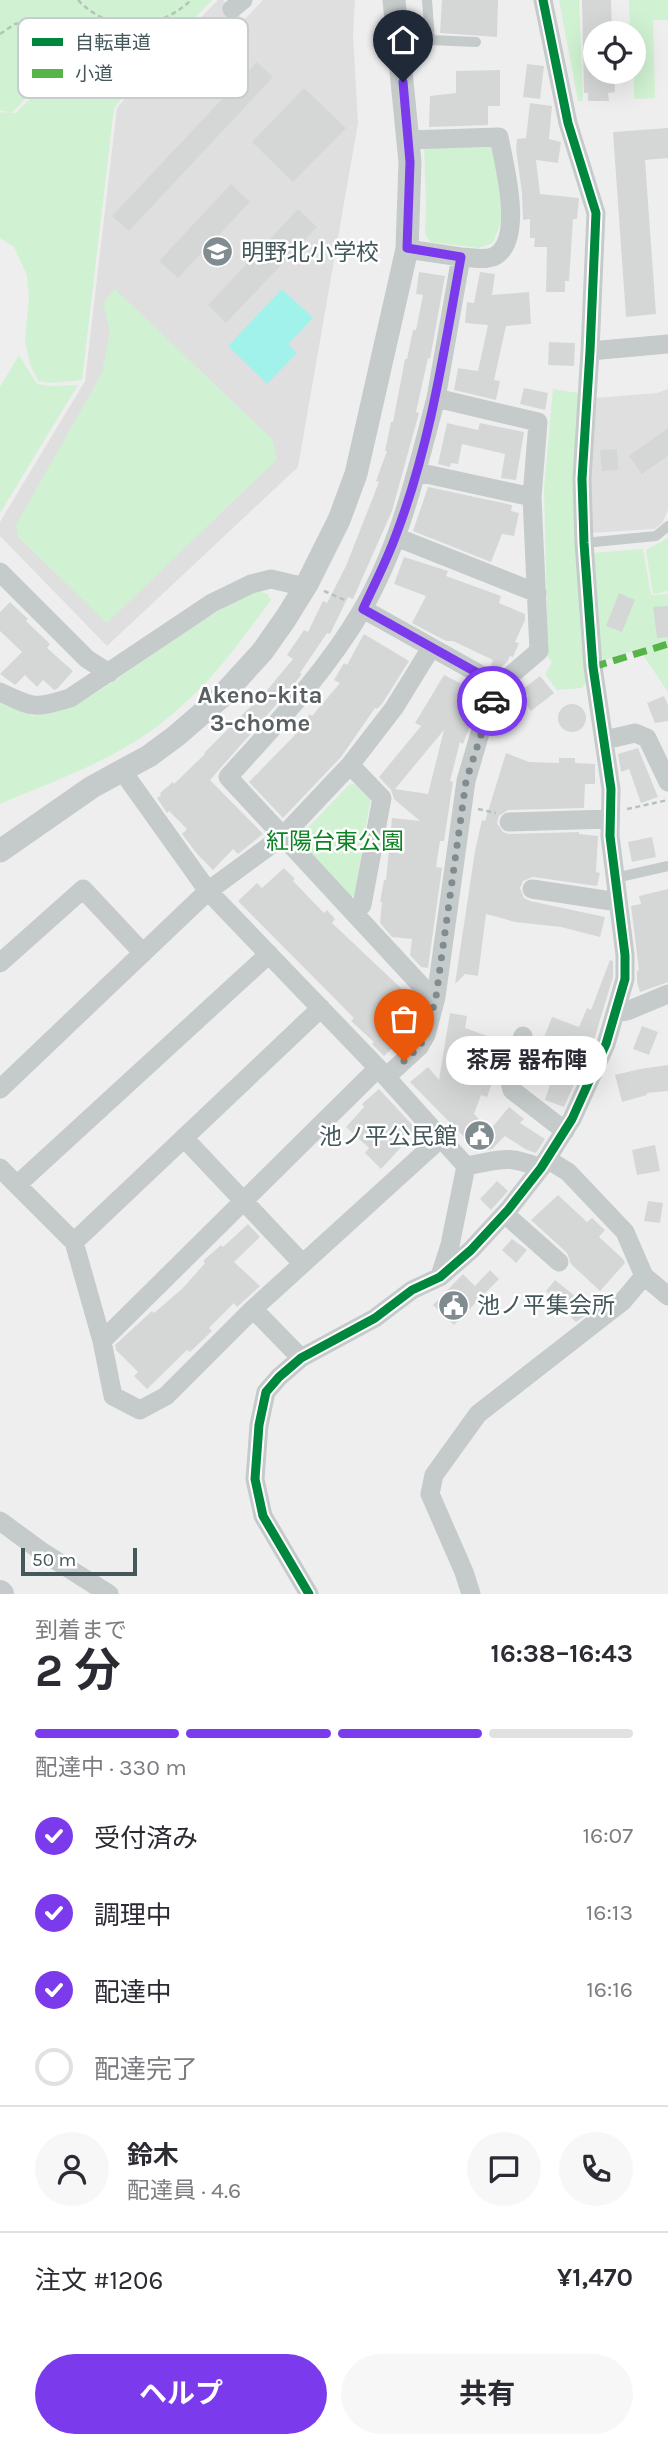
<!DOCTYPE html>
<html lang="ja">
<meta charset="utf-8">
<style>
:root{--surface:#fff;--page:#f7f7f7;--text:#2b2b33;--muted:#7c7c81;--line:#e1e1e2;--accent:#7c3aed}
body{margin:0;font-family:Karla,"Noto Sans JP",sans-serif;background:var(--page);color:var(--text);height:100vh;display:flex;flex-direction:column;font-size:26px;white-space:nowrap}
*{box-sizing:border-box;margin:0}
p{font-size:23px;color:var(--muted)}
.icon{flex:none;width:38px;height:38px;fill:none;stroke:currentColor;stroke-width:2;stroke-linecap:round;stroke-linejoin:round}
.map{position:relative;height:1594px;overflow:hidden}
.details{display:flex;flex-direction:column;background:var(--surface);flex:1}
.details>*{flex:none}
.controls{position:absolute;left:583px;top:21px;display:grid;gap:14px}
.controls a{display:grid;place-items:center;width:63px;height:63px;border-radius:50%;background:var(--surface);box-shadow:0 7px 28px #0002;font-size:35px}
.scale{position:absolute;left:21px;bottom:18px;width:116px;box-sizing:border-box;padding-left:7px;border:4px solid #44585c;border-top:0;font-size:19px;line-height:24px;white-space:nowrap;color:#44585c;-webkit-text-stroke:5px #fff;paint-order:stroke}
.pin{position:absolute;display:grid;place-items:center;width:60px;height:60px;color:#fff;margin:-72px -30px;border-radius:50% 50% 50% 0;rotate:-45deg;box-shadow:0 0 7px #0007}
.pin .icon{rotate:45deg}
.courier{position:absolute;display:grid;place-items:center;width:70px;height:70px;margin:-35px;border:5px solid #7c3aed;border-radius:50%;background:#fff;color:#222;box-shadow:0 2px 9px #0007}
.bubble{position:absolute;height:49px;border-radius:24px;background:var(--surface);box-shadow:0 7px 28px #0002;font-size:23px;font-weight:700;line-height:49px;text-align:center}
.headline em{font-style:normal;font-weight:700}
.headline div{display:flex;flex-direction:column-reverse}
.headline{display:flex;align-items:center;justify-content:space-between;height:119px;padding:0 35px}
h1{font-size:46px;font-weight:700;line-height:52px}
.bar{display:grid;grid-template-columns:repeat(4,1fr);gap:10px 7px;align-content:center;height:84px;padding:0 35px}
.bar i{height:9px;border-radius:5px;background:var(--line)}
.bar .on{background:var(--accent)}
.bar p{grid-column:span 4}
.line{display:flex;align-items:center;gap:18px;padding:0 35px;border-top:2px solid var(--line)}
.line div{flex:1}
.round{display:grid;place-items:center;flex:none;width:74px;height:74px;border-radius:37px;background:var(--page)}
ol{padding:0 35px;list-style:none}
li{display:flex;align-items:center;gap:21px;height:77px}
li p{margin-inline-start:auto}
li .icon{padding:7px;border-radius:50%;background:var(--accent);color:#fff;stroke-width:4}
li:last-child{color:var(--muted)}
li i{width:38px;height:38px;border:4px solid var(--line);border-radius:50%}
.button{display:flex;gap:14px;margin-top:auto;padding:14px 35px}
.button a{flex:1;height:80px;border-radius:42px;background:var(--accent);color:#fff;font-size:28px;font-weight:700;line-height:80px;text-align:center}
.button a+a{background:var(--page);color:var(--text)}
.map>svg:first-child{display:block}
.education{fill:#e0dfe0}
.green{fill:#d0f1d2}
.water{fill:#a1f2ea}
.building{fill:#d5d7d7;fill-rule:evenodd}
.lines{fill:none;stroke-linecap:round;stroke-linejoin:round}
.path{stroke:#b4c4ba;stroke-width:2.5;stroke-dasharray:5 3.5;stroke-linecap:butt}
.service{stroke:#c5cacb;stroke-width:10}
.minor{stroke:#c5cacb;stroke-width:19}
.tertiary{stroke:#c5cacb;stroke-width:23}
.secondary{stroke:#c5cbcd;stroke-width:26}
.quiet{stroke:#57b448;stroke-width:7;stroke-dasharray:14 7;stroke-linecap:butt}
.cycleway-casing{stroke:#fff;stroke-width:13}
.cycleway{stroke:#00873e;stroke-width:9}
.done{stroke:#808c8f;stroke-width:7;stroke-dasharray:0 12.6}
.route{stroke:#7c3aed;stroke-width:9}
.labels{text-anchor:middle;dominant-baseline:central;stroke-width:5;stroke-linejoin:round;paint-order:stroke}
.poi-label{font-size:23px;fill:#44585c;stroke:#fff;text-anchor:start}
.park-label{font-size:23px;fill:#0e8425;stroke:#fff}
.neighbourhood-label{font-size:24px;font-weight:bold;fill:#596063;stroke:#fff}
.key{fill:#fff;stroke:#c7cdce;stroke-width:2}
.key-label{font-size:19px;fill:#44585c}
</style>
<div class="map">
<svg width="668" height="1594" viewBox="0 0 668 1594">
<rect width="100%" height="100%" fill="#efeeee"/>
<path class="education" d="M218,0h5l21,20 19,-20h92l-2,35 5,88 -60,344 -191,179 -107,-110v-14l85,-141 32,-273 23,-28z
M668,389v120l-5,13 -8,7 -64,4 -3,-68 6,-67 63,-5z"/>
<path class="green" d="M0,0h212l-69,73c-15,7 -27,2 -38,-8l-50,2 -43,46h4l41,-42 45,-3c10,9 22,17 36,11l-24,29 -32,272 -31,3 -13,-2 -8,-17 -5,-24 4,-43 -2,-22 -13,-28 -14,-9v-126l11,1 -11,-3z
M559,0h20l4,101h-5z
M629,0h39v20h-15l2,78 -21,1v-66h-4z
M424,145h69l11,69 -11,29 -14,5 -49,-6 -5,-8 1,-28z
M115,289l157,150 5,20 -170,164 -89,-86 -2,-12 86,-152 8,-42 -7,-28z
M19,355l18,29 13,2 28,-1 -78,128v-126z
M553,389l25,4 9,288 -5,7 -25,2 -12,-16 7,-12 -4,-5 -4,-168z
M668,538v53l-15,3 -7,-44z
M643,549l8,46 17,-1v98l-29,-43 -36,12 -7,-33 -6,-75z
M257,590l10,4 4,6c-31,42 -60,83 -101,116 -49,42 -112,63 -170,88v-101l33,13 36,-9 27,-14 103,-70 52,-32z
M350,784l12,1 9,12 -17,99h-10l-44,-50 2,-12z"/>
<path class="water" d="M282,289l31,29 -25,26 9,9 -30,31 -39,-38z"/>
<path class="building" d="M442,0h56l-1,37 -57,-4z
M582,0h29l1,33h-17v39h19l1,20 -7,1 1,8h-21v-8h-4z
M257,62l16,15 -144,154 -17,-15z
M527,64l17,2 -4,33 -17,-2z
M500,70v36h-12v19l-59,2 1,-31 26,-3v-22z
M304,88l42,40 -53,54 -41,-40z
M530,103l22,3 -3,33 12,3 -3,21 -22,-3 4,34 39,4 -2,21h-4l-4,62h-4v11h-19l1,-45h-13l1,-9h-5v-19l-7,1 -1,-27 -6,-44 1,-10 9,-1z
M668,128v30l-23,2 11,154 -30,3 -13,-185z
M231,184l19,18 -72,76 -19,-17z
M298,209l19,18 -91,96 -18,-18z
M419,272l26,4 -15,83 -2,-1 -12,54 3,1 -27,98 -39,88 -5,-2 -18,37 -3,-1 -27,40 2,1 -12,15 -80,91 53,54 -25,20 -5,-5 -20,21 -15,-15 -16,-21 5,-5 -18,-18 -2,2 -10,-15 4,-3 -1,-2 13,-11 1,2 31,-30 -1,-1 64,-64 25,-30 -6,-4 17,-25 4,2 15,-31 4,2 19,-37 33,-84 -3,-1 11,-30h-2l6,-29h2l12,-63h2l6,-29h3l7,-35 -7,-1z
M480,272l15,2 -3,21 37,-3 2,32 -25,2 -12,54 6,1 -4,19 -42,-10 4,-22 20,3 10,-46 -23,-2 2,-21 7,1z
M549,342l26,1 -1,23 -26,-1z
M524,388l24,5 -3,17 -25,-6z
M447,423l31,7 2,-7 44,9 -8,48 -15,-2 4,-24 -43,-10 -4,20 -7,-1 -1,4 -12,-3z
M668,428v28l-26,18 -13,-18z
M617,449l1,21 -16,1 -2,-21z
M428,487l84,18 -1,6 8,2 -5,23 -12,-2 -11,28 -78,-31z
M404,557l44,14 -2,5 55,20 -2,7 26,11v6l-10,22 4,1 -6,14 -3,-1 -3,6 -8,7 -8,-4 2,-5 -40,-19h-7l-34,-18 14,-27 -32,-12z
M619,593l16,7 -13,32 -16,-6z
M10,602l18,17 -2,2 24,23 -3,4 26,23 -16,18 -3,1 -11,-10 -6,7 -12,-12 -10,10 -15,-11 22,-22 -22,-21v-19z
M668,606v31l-11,1 -4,-31z
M364,634l45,27 -27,43 -5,5 -2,-1 -34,49 -58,61 -34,-36 44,-45 17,-23 2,2 28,-33 -6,-3 10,-17 3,2z
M444,675l38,19 -19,50 -3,-2 -10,39 3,1 -9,59h-4l-4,26 6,1 -14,100 -7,-1 -11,-12 2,-16 -20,-2 -12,-14 2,-21h-2l4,-22h2l6,-62 28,3 -26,-22 -3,-9 -12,-13 42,-51 -6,-3zM444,730l-16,64 -33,-5z
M540,676l14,17 -23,18 -8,-11 6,-4 -6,-7z
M664,696l4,9v16l-13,2 -8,-20z
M558 718a14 14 0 1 1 28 0a14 14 0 1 1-28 0Z
M638,748l20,49 -17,6 -12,-34 -8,3 -3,-18z
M506,753l23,9 30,1v-5h16v5l20,1v20h-10l-1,24 -76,2 -9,6 -2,7 6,9 6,2 70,-2v2l19,2 -2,36 4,1 -3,13 -64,-9 -10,4 -3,7 4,10 6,3 75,16 -5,20 -39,-10 -46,-5 -29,-8 -8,62 -13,-2 -10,10 20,-133 7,-31 3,1z
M652,837l4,20 -24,5 -4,-20z
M284,868l11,11 -2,2 31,32 3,-3 8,9 -3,4 89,84 -5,16 -12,13 4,4 -11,11 -4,-4 -9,9 -12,-12 2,-2 -23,-21 3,-3 -116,-117 19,-18 5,5z
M668,889v93l-28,10 -3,-10v-11l2,-1 -8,-64 10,-2 -2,-8z
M610,960l3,1v16l-19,63 -30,67 -19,-7 8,-25 7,3 9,-22 -28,-11 11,-28 27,10 8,-19 4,2z
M450,1013l17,3 -2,12 42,15 -20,54 -6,-2 -7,19 5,5 -9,24 -60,-61 18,-15 11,13z
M642,1026l16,6 -9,23 -16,-6z
M668,1065v26l-21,2v2l-25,7 -7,-27 25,-6z
M379,1089l38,41 -36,39 -16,-16 4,-5 -23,-21 18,-20 -2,-3z
M509,1107l15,12 -4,4 25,16 -9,14 -9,-3 -22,-14 -13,13 -13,2 -4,-3z
M655,1145l5,26 -23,4 -5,-25z
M497,1181l11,10 -17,19 -11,-11z
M558,1195l29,27 5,-4 13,12 -6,7 24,22 2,4 -25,28 -29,-27 -4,-11 -36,-33z
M648,1201l15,2 -3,20 -16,-2z
M248,1224l12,13 -26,25 26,24 -23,21 -3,-4 -25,25 3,3 -22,21 -3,-2 -40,39 -13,-13 4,-4 -22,-22 -1,-5 37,-34 2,2 29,-25 22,-25 -2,-2 18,-16 2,2z
M512,1239l15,11 -11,13 -14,-13z
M490,1270l9,9 -45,46 -21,-20 30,-31 12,12z
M555,1280l37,30 -16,12 -6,-6 2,-2 -26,-23z"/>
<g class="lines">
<path class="path" d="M78,0c31,33 80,32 113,0
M0,34l15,-10 15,-2 46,4 41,-1
M324,591l23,10
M478,809l18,4
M627,809l41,-9"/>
<path class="service" d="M427,0l3,40 46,2
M584,543l72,-7 12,-10
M615,878l53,-12"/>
<path class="minor" d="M232,9l11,-9
M408,140l91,-3c5,27 24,97 -1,117 -9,8 -26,3 -37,3
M407,249l54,8 -25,141 102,24 -6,75 7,154 -42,36 -17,46 -14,48 -30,216 -8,-4 -200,-216c48,-53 98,-105 134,-167 38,-65 55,-140 74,-212
M590,351l78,-7
M417,472l115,25
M396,537l141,56
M0,572l87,87 22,14
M363,609l136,76
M0,692c34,16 33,17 70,6l142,-95 39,-19 20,-5 34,8
M605,740l30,-7 12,5 21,44
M350,765l32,33 -20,107 -8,8
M123,772l85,119 170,177 88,98 -16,79 -10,31
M509,822l101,-3
M532,889l86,13
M0,963l83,-74 59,63
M617,1013l10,-2 41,-17
M523,1036l-15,39 4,15 53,41
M386,1077l33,-30 7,-12 10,-38
M0,1089l208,-198 75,-55 67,-71 44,-57 37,-60
M184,1138l118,125
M547,1159l21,13 57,60 19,44 24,20
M466,1166c36,-6 39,-12 75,2
M0,1168l74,74 28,99 11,55 27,14 26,-14 87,-87 188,-171
M17,1185l252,-231
M505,1214l54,48
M74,1242l247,-234
M253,1309l48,49
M102,1341l276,-273
M0,1521l41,30 68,43
M309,1594l-46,-78 -8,-37 4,-54 7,-33 13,-15 22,-19 74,-40 37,-28 28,-13 31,-27 37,-40 33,-42 31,-49 34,-75 19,-65v-24l-15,-119 1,-47 -18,-122 -9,-124 -2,-64 8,-128 6,-138 -28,-90 -25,-123
M471,1594l-7,-22 -34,-78 4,-19 44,-61 145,-113 21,-25"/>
<path class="tertiary" d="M0,851l92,-64 57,-31 27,-20 44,-38 42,-46 24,-34 21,-34 32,-64 17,-46 51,-225 3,-87 -16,-162"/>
<path class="secondary" d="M0,1593l1,1"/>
<path class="quiet" d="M593,667l75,-23"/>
<defs>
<path id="cycleway" d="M309,1594l-46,-78 -8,-37 4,-54 7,-33 13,-15 22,-19 74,-40 37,-28 28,-13 31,-27 37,-40 33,-42 31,-49 34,-75 19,-65v-24l-15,-119 1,-47 -18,-122 -9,-124 -2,-64 8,-128 6,-138 -28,-90 -25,-123"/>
</defs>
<use href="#cycleway" class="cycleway-casing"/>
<use href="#cycleway" class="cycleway"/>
</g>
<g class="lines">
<path class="done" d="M404,1061l15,-14 7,-12 10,-38 30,-216 26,-80"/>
<path class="route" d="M403,82l7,80 -3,86 54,9c-17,94 -31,189 -65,278 -9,25 -22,50 -33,74l136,76 -7,16"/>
</g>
<defs>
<symbol id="school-disc" viewBox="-11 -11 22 22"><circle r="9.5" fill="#808c8f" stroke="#fff"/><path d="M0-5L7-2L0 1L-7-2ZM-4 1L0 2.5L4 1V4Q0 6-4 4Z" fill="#fff"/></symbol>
<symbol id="civic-disc" viewBox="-11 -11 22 22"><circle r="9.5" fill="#808c8f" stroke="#fff"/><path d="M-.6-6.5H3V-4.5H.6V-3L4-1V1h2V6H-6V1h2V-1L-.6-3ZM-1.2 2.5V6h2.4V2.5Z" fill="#fff"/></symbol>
</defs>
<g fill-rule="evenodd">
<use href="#school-disc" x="200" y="234" width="35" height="35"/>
<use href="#civic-disc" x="462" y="1118" width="35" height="35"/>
<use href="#civic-disc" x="436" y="1288" width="35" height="35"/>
</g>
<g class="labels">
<g class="poi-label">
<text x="241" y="252">明野北小学校</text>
<text x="457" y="1136" text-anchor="end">池ノ平公民館</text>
<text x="477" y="1305">池ノ平集会所</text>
</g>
<g class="park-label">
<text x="335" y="841">紅陽台東公園</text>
</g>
<g class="neighbourhood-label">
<text x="260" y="695">Akeno-kita<tspan x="260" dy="28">3-chome</tspan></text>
</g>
</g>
<rect x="18" y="18" width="230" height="80" rx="10" class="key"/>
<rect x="32" y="38" width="31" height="8" fill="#00873e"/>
<rect x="32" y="69" width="31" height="9" fill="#57b448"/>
<g class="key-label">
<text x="75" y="49">自転車道</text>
<text x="75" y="80">小道</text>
</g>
</svg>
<div class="controls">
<a><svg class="icon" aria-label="locate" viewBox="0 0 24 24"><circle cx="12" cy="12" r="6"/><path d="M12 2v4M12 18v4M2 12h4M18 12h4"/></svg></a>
</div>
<div class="scale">50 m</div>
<div class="pin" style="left:404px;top:1061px;background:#ea580c"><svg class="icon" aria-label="bag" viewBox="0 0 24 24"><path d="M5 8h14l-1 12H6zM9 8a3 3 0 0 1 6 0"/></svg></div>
<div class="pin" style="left:403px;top:82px;background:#1f2937"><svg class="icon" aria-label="home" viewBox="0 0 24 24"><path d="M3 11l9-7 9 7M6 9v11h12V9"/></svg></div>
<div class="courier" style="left:492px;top:701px"><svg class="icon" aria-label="car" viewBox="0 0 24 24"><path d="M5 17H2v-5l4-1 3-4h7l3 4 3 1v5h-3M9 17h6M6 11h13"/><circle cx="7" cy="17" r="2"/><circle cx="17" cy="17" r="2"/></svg></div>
<div class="bubble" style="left:446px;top:1036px;width:161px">茶房 器布陣</div>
</div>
<section class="details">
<div class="headline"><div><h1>2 分</h1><p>到着まで</p></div><em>16:38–16:43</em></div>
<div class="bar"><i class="on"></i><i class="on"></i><i class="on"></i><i></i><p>配達中 · 330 m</p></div>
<ol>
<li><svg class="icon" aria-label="check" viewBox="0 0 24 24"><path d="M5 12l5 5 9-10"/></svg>受付済み<p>16:07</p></li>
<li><svg class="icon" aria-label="check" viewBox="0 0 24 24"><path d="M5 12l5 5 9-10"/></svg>調理中<p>16:13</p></li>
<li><svg class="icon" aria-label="check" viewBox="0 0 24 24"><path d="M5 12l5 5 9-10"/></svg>配達中<p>16:16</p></li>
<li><i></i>配達完了</li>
</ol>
<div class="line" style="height:126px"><a class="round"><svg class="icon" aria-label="person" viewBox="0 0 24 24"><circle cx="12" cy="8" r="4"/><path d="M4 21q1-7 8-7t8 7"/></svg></a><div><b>鈴木</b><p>配達員 · 4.6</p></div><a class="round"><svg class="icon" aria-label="chat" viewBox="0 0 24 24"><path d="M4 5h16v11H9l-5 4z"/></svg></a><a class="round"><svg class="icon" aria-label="phone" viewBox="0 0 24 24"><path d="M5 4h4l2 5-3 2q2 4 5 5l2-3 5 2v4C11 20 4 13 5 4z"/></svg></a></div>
<div class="line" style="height:91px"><div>注文 #1206</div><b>¥1,470</b></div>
<div class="button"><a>ヘルプ</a><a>共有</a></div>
</section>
